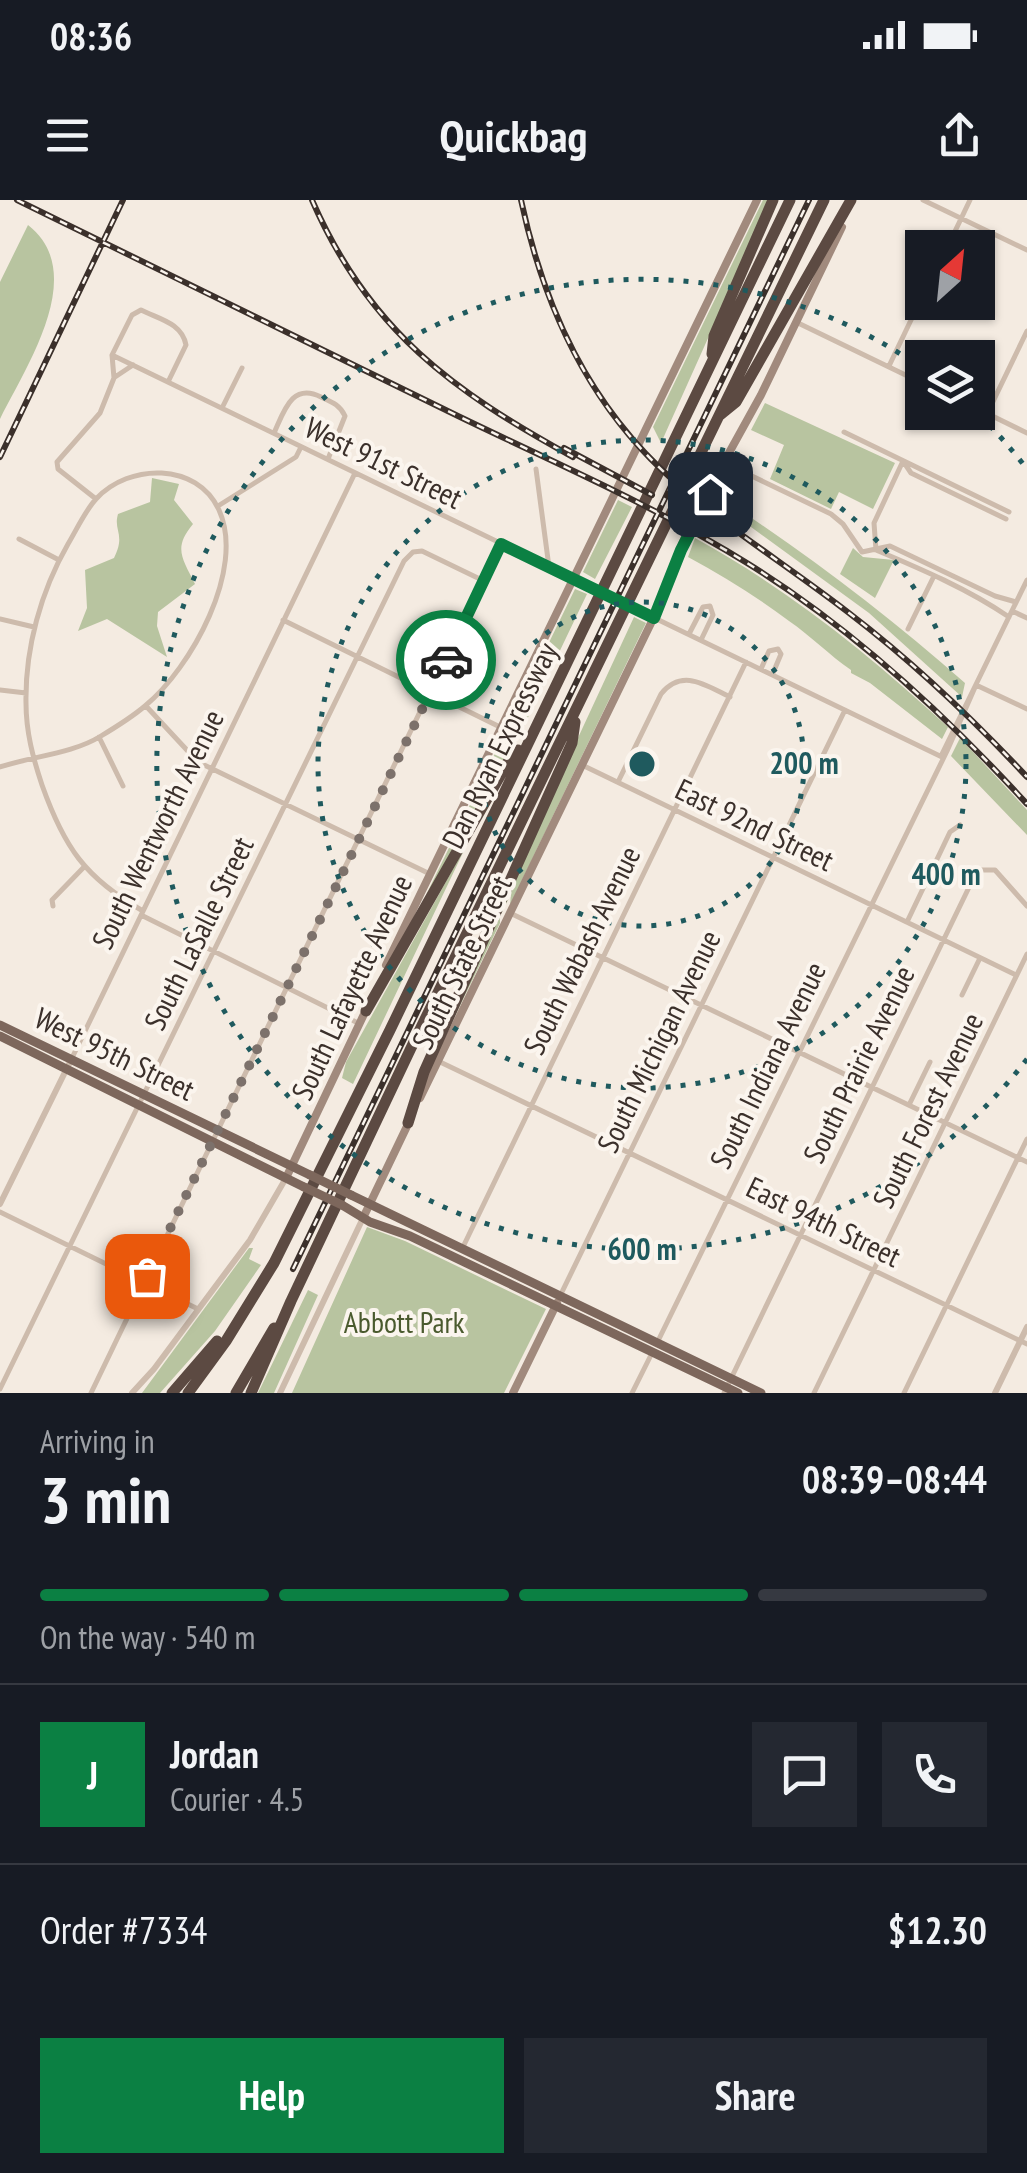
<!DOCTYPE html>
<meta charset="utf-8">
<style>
:root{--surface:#171b24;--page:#242831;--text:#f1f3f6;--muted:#9ea1a6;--line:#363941;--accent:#0b8043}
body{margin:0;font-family:"PT Sans Narrow",sans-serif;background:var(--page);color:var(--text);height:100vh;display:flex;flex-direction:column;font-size:38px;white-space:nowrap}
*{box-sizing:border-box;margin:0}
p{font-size:32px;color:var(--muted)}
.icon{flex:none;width:55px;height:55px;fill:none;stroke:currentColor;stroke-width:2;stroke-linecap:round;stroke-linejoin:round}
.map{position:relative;height:1193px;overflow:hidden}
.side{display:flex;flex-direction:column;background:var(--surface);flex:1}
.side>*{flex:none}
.needle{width:65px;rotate:27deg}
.buttons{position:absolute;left:905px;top:30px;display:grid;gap:20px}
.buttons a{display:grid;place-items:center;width:90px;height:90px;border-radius:0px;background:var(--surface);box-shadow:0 2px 8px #0004;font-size:50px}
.pin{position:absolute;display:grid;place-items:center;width:85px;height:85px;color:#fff;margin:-42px;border-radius:20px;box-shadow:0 5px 15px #0006}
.courier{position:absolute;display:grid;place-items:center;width:100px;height:100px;margin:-50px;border:8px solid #0b8043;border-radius:50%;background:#fff;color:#222;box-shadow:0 2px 12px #0007}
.summary em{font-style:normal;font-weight:600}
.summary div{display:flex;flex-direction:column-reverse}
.summary{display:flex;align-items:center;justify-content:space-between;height:170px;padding:0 40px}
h1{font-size:65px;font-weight:600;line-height:75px}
.bar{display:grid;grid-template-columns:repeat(4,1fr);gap:15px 10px;align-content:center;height:120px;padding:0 40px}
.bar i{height:12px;border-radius:8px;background:var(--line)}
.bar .on{background:var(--accent)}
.bar p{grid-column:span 4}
.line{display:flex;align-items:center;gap:25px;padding:0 40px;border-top:2px solid var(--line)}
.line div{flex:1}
.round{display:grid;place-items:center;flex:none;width:105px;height:105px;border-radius:0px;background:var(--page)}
.primary-button{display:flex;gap:20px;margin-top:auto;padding:20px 40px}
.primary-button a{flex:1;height:115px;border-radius:0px;background:var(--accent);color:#fff;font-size:40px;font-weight:600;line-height:115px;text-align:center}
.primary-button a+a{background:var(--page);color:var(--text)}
.status{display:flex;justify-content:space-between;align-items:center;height:70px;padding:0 50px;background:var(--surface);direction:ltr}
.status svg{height:28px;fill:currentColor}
header{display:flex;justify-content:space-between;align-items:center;height:130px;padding:0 40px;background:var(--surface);font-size:45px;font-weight:600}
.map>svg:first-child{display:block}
.green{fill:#b8c4a0}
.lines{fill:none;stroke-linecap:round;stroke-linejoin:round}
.minor{stroke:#cdbbac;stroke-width:5}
.tertiary{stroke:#cdbbac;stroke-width:6}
.secondary{stroke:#a18a7d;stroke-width:8}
.primary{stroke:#7d675c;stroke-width:9}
.motorway{stroke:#5c4a42;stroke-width:11}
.rail-casing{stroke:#3b302b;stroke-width:6}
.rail{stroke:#fbf5ee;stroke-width:2.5;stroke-dasharray:8;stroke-linecap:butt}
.minor-bridge{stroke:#cdbbac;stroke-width:5}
.primary-bridge{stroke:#7d675c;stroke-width:9}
.done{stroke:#7c716b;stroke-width:10;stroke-dasharray:0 18}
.route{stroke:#0b8043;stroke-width:12}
.ring{fill:none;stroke:#1f5a5e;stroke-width:5;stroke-dasharray:5 10}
.labels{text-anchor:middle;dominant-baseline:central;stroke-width:8;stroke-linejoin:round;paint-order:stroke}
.street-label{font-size:30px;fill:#3b302b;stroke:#fbf5ee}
.park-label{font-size:30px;fill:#4a5a2e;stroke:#fbf5ee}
.centre{fill:#1f5a5e;stroke:#fbf5ee;stroke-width:5}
.ring-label{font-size:30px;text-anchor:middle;font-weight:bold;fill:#1f5a5e;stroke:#fbf5ee;stroke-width:8;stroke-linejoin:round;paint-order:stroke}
</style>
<div class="status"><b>08:36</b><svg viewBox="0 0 49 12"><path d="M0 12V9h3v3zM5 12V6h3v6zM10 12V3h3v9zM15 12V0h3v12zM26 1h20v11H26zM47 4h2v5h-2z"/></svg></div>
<header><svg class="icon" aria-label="menu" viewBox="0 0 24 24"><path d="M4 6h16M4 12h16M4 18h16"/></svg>Quickbag<svg class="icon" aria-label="share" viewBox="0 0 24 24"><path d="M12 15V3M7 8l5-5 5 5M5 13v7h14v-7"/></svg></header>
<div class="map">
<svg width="1027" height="1193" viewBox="0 0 1027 1193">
<rect width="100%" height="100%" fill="#f4ebe1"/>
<path class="green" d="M763,0h7l-109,243 -8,-16z
M28,25c62,48 -3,143 -28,194v-137z
M765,203l130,60 -22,46 -34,-17 -8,17 -61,-30 14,-34 -33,-15z
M152,278l27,6 -5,16 19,24c-20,24 -11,34 2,60l-37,28 -1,14 10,31 -60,-38 -29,12 9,-23 -2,-38 29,-12c12,-24 -1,-27 4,-44l32,-12z
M716,294c88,58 171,120 249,189l-3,14 -93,-84 -155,-113z
M618,300l14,7 -37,72 -12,-7z
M695,338c93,51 175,117 253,189l-6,12 -72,-56 -19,-10v-3c-22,-15 -40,-34 -62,-49 -32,-24 -66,-45 -101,-64z
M853,348l10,9 31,3 -19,38 -35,-24z
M575,389l12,5 -65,136 -113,200z
M634,417l12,6 -136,282 1,-11 -11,22v7l-57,118 70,-163z
M960,538l67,72v25l-76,-79z
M468,642l-115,242 -11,-6 4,-16z
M367,1027l38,14 141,68 -42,84h-212z
M249,1048h4l-4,11 12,6 -46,66 -55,62h-18z
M308,1090l10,5 -44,98h-16z"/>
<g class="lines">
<path class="minor" d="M923,0l104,50
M947,48l23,-48
M796,122l126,61
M112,155l479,232
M889,166l33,-69
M115,177l18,-12
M222,208l20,-40
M978,209l49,24
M987,214l40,-83
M844,232l165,80
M274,233c10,-22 18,-51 47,-36 11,5 19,8 24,19l-17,43
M905,264l6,9 95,46
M735,268l96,46 12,10 19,28 28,-6 105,50 21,6
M536,269l13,98
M96,299l-38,-30 -1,-7 43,-49 14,-35 -2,-23 20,-40 9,-5c18,9 41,13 45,35l-18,37
M218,306l78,-49 5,-10
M19,339l40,21
M876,350c45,19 92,39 133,67
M876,350l-2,-27 29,-62
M638,410l304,147
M1012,411l15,7
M0,419l34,8
M283,420l219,108
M908,429l26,-53
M689,434l14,-27 7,-1 3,9 -12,25
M761,469l8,-18 9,-2 3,5 -8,19
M976,485l51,24
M0,490l26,3
M146,506l52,56 232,112
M99,537l24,49
M942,554l85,-174
M582,565l434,210
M0,567c33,-11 72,-13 101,-31 15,-9 31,-19 44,-30 46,-38 101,-137 74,-196 -22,-48 -90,-47 -123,-11 -11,12 -19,30 -28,45 -27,47 -43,104 -42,159 0,29 7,55 16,82 22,62 43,93 101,126
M618,582l43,-88c21,-26 44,-9 69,3
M53,706l-1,-6 32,-33
M510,713l517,249
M141,715l219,109
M907,722l43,-90 10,-7
M962,795l18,-37
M71,860l284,-587
M438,861l589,283
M909,905l21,-43
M0,1012l198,97
M462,1049l284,-587
M561,1094l284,-584
M657,1143l290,-592 29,-66
M0,1189l404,-828 9,-9 9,-1 62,30
M91,1193l410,-849
M632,1193l20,-40
M724,1193l250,-516 7,-7h14l32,36
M814,1193l213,-439
M904,1193l123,-254"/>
<path class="tertiary" d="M0,1004l71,-144
M132,1193l22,-24 96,-129 36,-62
M280,1193l83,-175
M995,1193l32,-66"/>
<path class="secondary" d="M682,344l24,-55 8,-9 47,-85 81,-168
M386,765l371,-765
M420,898l234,-481 27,-67 29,-56 4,-14
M286,978l80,-168
M363,1018l47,-98
M513,1193l44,-90"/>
<path class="primary" d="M0,825l310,150
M0,836l304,151
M351,995l410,198
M342,1005l28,17 40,14 328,157"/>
<path class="motorway" d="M712,154l2,-18 59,-136
M720,215l16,-13 115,-202
M366,811l142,-249 10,-12
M408,923l16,-51 148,-329 3,-21
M172,1193l45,-52
M188,1193l38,-52 48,-78 116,-233 400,-830
M236,1193l38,-65
M251,1193l40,-92 120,-253 413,-848"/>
<defs>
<path id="rail" d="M17,0c146,72 294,144 441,216 97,47 197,90 289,147 105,65 197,150 280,241
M312,0c57,131 141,191 261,257
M521,0c23,108 68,206 153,281 54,48 117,87 175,132 64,49 123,105 178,164
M564,248l88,47
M0,257l123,-257
M293,1069l516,-1069"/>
</defs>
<use href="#rail" class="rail-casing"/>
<use href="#rail" class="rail"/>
<path class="minor-bridge" d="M591,387l47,23"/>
<path class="primary-bridge" d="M310,975l41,20
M304,987l38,18"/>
</g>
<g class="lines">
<path class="done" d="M147,1076l299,-616"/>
<path class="route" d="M446,460l55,-116 153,74 27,-68 29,-56"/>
</g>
<g class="ring">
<circle cx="642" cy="564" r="162"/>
<circle cx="642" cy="564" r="324"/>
<path d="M1027 859A485 485 0 1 1 920 167M979 215A485 485 0 0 1 1027 269"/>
</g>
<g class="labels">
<g class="street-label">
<text transform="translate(384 262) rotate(26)">West 91st Street</text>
<text transform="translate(499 545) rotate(-64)">Dan Ryan Expressway</text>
<text transform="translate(755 624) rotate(26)">East 92nd Street</text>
<text transform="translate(157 629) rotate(-64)">South Wentworth Avenue</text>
<text transform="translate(198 733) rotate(-64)">South LaSalle Street</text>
<text transform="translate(581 750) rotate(-64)">South Wabash Avenue</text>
<text transform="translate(461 762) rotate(-64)">South State Street</text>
<text transform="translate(351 787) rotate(-65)">South Lafayette Avenue</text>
<text transform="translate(658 841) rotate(-64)">South Michigan Avenue</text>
<text transform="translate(115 853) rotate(26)">West 95th Street</text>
<text transform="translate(858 864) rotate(-64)">South Prairie Avenue</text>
<text transform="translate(767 865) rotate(-64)">South Indiana Avenue</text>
<text transform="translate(927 910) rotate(-64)">South Forest Avenue</text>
<text transform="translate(824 1021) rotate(26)">East 94th Street</text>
</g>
<g class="park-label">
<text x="404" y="1121">Abbott Park</text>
</g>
</g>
<circle cx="642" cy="564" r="15" class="centre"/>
<g class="ring-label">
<text x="804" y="574">200 m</text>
<text x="946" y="685">400 m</text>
<text x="642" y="1060">600 m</text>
</g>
</svg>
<div class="buttons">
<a><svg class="needle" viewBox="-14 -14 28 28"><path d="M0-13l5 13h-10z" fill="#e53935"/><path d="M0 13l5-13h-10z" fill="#9ea1a6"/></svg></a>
<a><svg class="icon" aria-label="layers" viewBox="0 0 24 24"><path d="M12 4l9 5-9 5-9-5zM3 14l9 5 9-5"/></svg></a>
</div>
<div class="pin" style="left:147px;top:1076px;background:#ea580c"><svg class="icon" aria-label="bag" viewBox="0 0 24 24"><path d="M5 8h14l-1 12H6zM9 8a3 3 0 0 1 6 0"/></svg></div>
<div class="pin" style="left:710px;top:294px;background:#1f2937"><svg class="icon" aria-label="home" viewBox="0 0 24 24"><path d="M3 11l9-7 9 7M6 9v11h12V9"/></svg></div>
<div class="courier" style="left:446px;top:460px"><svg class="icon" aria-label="car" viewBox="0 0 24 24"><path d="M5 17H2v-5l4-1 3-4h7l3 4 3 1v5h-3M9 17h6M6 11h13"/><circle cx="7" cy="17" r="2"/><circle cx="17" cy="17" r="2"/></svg></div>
</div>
<section class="side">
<div class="summary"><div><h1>3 min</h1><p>Arriving in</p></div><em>08:39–08:44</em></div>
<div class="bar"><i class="on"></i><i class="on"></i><i class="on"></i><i></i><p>On the way · 540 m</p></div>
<div class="line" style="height:180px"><b class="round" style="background:var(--accent);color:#fff">J</b><div><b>Jordan</b><p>Courier · 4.5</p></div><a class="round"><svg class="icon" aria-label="chat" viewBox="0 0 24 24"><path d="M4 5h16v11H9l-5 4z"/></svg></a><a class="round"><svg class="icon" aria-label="phone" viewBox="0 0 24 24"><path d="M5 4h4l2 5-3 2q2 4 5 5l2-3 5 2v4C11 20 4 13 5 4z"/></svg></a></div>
<div class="line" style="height:130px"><div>Order #7334</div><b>$12.30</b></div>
<div class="primary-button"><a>Help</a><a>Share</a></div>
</section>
